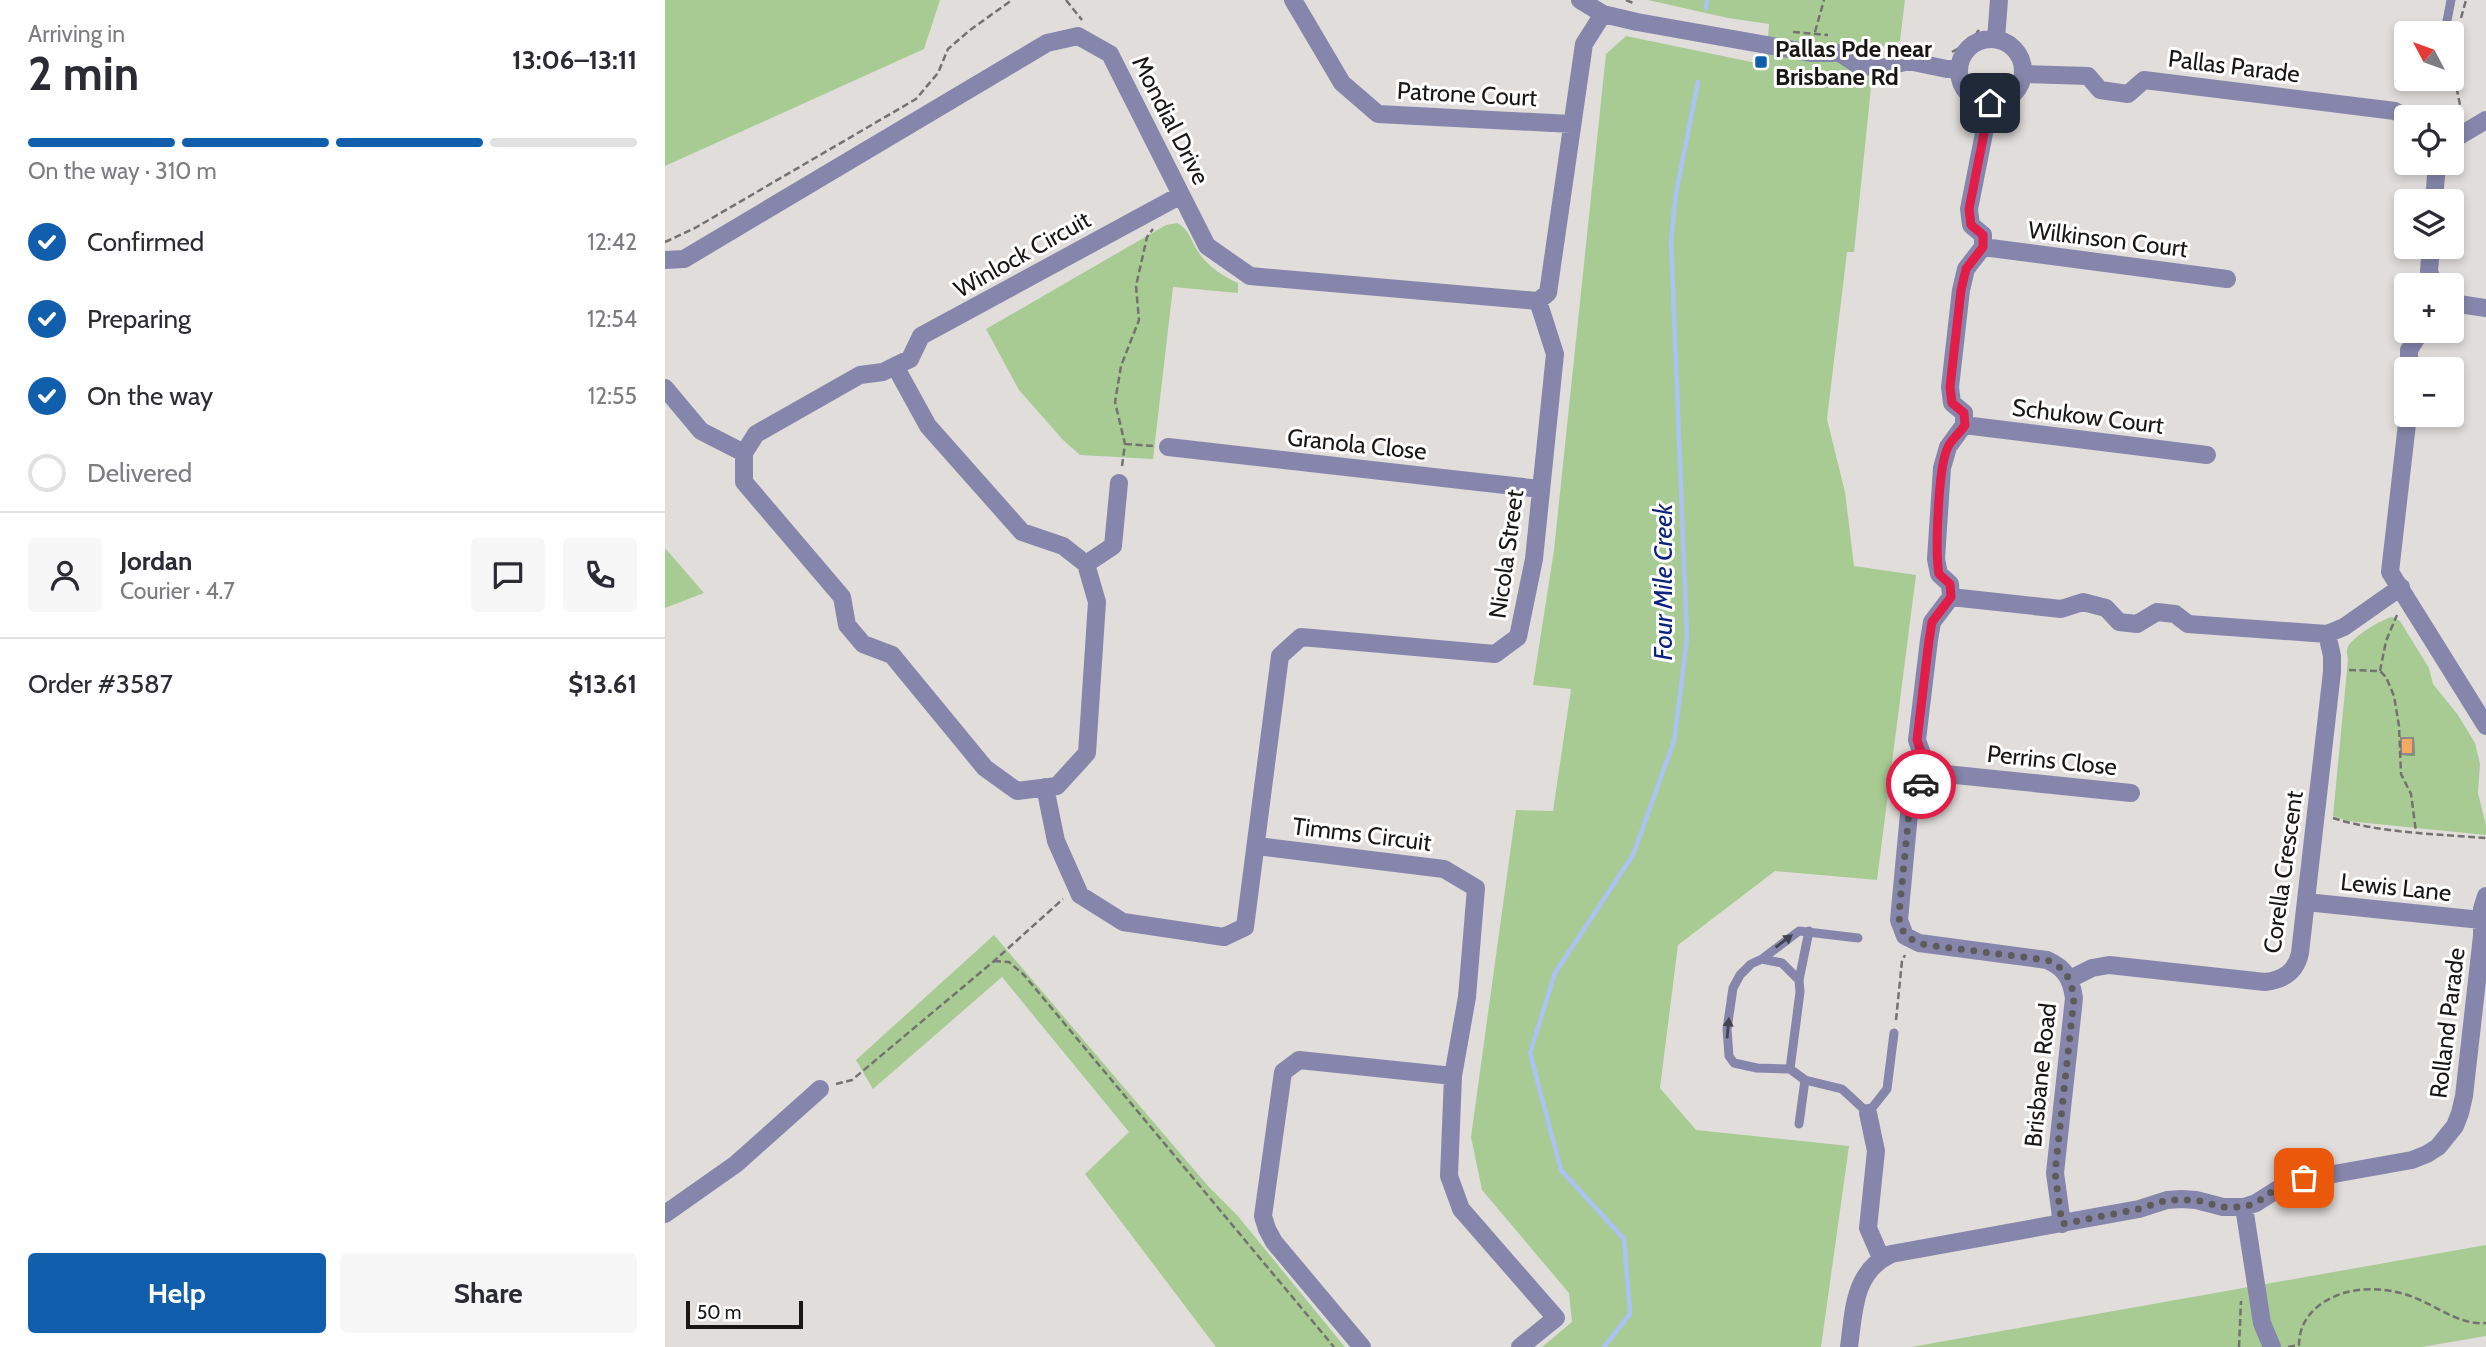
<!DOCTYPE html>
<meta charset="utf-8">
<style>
:root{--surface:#fff;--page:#f7f7f7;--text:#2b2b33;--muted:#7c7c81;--line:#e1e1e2;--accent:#115ead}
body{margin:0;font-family:Cabin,sans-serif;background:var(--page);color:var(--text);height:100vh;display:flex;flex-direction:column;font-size:26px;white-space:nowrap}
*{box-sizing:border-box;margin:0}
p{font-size:23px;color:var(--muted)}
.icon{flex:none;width:38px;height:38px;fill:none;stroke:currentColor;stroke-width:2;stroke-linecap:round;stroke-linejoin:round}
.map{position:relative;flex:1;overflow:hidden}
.drawer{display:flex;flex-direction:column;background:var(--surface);width:665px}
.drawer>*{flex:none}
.needle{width:46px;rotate:311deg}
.tools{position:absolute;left:1729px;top:21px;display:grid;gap:14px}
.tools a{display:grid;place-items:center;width:70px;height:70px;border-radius:7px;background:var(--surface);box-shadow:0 4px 10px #0003;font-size:35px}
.scale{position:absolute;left:21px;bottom:18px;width:117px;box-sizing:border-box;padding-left:7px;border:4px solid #181716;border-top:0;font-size:19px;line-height:24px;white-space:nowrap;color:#181716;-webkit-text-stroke:5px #fff;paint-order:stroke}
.pin{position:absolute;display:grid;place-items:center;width:60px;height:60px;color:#fff;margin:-30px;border-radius:14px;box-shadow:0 4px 10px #0006}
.courier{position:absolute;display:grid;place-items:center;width:70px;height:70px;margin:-35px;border:5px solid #e11d48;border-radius:50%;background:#fff;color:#222;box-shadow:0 2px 9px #0007}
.overview em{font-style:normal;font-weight:700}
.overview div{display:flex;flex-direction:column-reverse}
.overview{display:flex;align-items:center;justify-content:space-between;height:119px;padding:0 28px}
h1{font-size:46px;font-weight:700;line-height:52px}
.bar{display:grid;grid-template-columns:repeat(4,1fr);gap:10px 7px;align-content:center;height:84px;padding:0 28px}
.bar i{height:9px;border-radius:5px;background:var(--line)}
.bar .on{background:var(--accent)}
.bar p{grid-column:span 4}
.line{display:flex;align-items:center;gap:18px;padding:0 28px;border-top:2px solid var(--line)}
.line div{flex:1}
.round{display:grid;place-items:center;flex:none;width:74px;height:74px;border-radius:7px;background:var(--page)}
ol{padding:0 28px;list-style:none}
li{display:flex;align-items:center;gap:21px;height:77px}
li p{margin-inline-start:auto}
li .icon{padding:7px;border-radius:50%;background:var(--accent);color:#fff;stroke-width:4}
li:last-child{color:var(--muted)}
li i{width:38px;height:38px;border:4px solid var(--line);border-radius:50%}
.action{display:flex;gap:14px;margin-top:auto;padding:14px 28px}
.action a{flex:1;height:80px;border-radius:7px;background:var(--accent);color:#fff;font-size:28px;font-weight:700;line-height:80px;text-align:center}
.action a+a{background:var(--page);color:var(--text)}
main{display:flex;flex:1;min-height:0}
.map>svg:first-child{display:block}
.green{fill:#a8cb94}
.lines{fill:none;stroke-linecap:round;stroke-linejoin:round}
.stream{stroke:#abc2f4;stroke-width:4.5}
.building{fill:#f6a865;stroke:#8c8987;stroke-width:2;filter:url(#shadow)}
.path{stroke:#747270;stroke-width:2.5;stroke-dasharray:7 3.5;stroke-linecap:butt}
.lane{stroke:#8686ac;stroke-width:9}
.street{stroke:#8686ac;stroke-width:18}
.oneway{fill:#444352}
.done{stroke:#5e5c5b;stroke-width:7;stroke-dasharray:0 12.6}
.route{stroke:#e11d48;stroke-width:9}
.poi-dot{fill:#115ead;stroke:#fff;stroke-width:2.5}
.labels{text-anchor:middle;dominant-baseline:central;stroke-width:6;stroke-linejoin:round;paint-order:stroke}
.poi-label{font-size:24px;font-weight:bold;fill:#181716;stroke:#fff;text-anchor:start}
.street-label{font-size:24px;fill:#181716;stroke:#fff}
.water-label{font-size:26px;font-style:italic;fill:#09237e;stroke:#fff}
</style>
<main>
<section class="drawer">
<div class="overview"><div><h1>2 min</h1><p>Arriving in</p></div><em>13:06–13:11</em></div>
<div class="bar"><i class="on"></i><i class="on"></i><i class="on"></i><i></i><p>On the way · 310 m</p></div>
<ol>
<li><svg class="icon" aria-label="check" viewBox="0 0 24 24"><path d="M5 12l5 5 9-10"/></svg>Confirmed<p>12:42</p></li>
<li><svg class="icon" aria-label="check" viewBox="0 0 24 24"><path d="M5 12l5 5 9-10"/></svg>Preparing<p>12:54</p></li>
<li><svg class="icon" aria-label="check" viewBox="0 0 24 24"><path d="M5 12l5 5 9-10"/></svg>On the way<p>12:55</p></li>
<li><i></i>Delivered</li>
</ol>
<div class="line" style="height:126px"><a class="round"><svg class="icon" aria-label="person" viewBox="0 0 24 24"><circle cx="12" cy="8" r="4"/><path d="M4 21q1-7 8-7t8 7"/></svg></a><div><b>Jordan</b><p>Courier · 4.7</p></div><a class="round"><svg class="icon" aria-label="chat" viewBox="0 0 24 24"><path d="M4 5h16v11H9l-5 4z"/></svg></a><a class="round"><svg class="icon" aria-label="phone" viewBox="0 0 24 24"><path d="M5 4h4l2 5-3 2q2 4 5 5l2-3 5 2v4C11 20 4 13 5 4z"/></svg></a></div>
<div class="line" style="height:91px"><div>Order #3587</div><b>$13.61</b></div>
<div class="action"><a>Help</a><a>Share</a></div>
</section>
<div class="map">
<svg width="1821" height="1347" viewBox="0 0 1821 1347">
<defs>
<filter id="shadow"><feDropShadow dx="6" dy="6" stdDeviation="3.5" flood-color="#0004"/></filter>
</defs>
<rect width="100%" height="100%" fill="#e1dddb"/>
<path class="green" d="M0,0h275l-16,49 -259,117z
M983,0h257l-5,41 -25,8 -21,203h-7l-20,167 18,73 9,74 62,9 -39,305 -102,-9 -97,74 -18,143 36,42 153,16 -28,201h-279l30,-25 -3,-29 -87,-103 -11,-53 45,-327 37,1 18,-122 -38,-4 21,-135 52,-496 20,-18 140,29 3,-41 -41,-6z
M512,223c12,6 13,16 20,27 9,15 25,26 41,33v10l-65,-6 -20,172 -73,-4 -17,-15 -44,-50 -33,-61 180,-104z
M0,548l39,45 -39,15z
M1727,617l8,4 29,47 4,16 25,31 17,28 5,21 -2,29 8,32v10l-139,-14 -14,-5 15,-157c-1,-5 -2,-8 0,-12 4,-10 34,-28 44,-30z
M329,935l214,251 29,29 108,132h-129l-131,-173 44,-42 -127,-155 -129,112 -17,-29z
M1821,1245v91l-64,11h-511z"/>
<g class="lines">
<path class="stream" d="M1041,8l1,-8
M939,1347l26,-33 -6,-75 -63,-69 -31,-117 25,-80 78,-118 41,-114 13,-102 -16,-399 5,-47 22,-111"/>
</g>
<path class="building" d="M1736,738h12v16h-12z"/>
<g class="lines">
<path class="path" d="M401,0l16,20
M961,0l7,3
M1796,18l5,-18
M1795,25l-5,55 7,35
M1128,32l35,3
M1150,32l9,-32
M1287,52l15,-8 12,-14
M0,242l30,-14 221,-129 22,-26 10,-24 22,-19 42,-30
M1784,274l8,12
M460,444l28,2
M457,466l3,-22 -10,-42 6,-36 18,-46 -3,-34 11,-49 6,-8
M1684,670l31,1 6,6 8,19 5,30 2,48 10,20 5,38
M1715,671l6,-30 11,-26
M1668,818c46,15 104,16 153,20
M329,961l15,1 15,13 310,372
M1231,1020l6,-59 3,-6
M171,1084l16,-4 142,-119 69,-62
M1574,1347l2,-46
M1623,1347l11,-2c0,-17 8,-31 22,-41 28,-20 69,-18 99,-4 23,10 41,25 66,23"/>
<path class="lane" d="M1782,21l4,-21
M1097,959l37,-28 59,7
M1134,980l10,-49
M1125,1069l10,-77 -1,-12 -17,-17 -20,-4 -11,5 -11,11 -7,13 -6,41 2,27 5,7 23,5 33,1 15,11 37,9 26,24 19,-24 7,-56
M1134,1124l6,-44"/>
<path class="street" d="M628,0l49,83 36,31 193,10
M915,0l23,14 34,8 174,31h29l18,12 24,3 26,-7 39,8h11
M1294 71a32 32 0 1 1 64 0a32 32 0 1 1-64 0Z
M1331,39l3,-39
M1358,74l65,2 12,14 28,4 16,-14 251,31 11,7
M1325,103l-21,106 2,16 12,10v12l-17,22 -5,21 -11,97 2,16 12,10v12l-16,22 -6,21 -6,91 3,15 11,10 1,13 -19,25 -3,18 -12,100 9,25v7l-16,31 -11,117 6,16 14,7 128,17c18,8 24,18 27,38l-19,175 7,51
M1787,139h2l32,-19
M1769,201l3,-38
M1318,247l244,32
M1766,247l-2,24 5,14
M0,260l19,-1 363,-216 31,-7 32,18 97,192 43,30 288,25
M1787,303l34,5
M230,366l-12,6 -23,3 -104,59 -12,19v29l98,115 5,28 16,19 29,11 93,113 32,23 40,-5 30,-33 10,-151 -11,-38 -23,-18 -41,-14 -94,-106 -33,-60 15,-7 11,-23 260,-141
M1744,369v-19l12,-19
M0,388l36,43 43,22
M1743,415l-18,157 96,154
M1299,425l243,30
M503,447l372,42
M421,564l27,-18 6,-63
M1286,597l110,12 22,-7 23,6 13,14 18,2 20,-12 18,2 13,10 139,10 17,-7 57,-40
M1261,772l205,21
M380,787l11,54 24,54 43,27 101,15 21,-10 35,-271 21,-19 194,17 23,-17 16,-78 21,-205 -17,-53 10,-8 36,-249 19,-30
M592,846l187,23 32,19 -9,109 -14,79 -4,100 12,33 95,109 -36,29
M1641,902l175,18
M1405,979l22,-11 17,-3 156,17c18,-2 31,-10 35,-29l32,-281v-16l-5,-22
M1203,1113l8,38 -8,77 13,30
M1579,1207l18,116 10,24
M0,1214l71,-50 84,-75
M697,1347l-88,-105 -7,-13 -4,-13 20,-144 16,-12 154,16
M1184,1347c5,-36 4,-75 42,-93l248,-45 28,-9 14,-1 15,1 27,7h21l12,-4 33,-21 123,-22 15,-6 11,-7 17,-21 5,-13 4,-17 18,-160v-27l4,-13"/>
</g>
<defs><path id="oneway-solid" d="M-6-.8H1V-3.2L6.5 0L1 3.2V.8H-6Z" transform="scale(1.75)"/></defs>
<g class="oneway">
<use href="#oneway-solid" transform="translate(1119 941) rotate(-37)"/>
<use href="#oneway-solid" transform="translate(1063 1028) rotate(-85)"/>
</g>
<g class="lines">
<path class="done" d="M1256,784l-11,19 -11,111c0,19 10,27 28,31l120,15c18,8 24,18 27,38l-19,175 7,51 77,-15 28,-9h29l27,7h21l12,-4 24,-17 24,-8"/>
<path class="route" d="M1256,784l5,-19 -9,-25 12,-100 3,-18 19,-25 -1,-13 -11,-10c-4,-21 -1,-108 9,-127 3,-7 12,-14 17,-22l-1,-12 -12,-10 -2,-16 11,-97 5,-21 17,-22v-12l-12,-10 -2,-16 21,-106"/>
</g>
<rect class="poi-dot" x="1089" y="55" width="14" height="14" rx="3.5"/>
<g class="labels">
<g class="poi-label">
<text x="1110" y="48">Pallas Pde near<tspan x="1110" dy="28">Brisbane Rd</tspan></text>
</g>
<g class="street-label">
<text transform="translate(1569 66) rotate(7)">Pallas Parade</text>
<text transform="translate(802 94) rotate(3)">Patrone Court</text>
<text transform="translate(506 120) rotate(63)">Mondial Drive</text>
<text transform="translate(1443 239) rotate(7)">Wilkinson Court</text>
<text transform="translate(357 254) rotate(-29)">Winlock Circuit</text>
<text transform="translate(1423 416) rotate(7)">Schukow Court</text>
<text transform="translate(692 444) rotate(6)">Granola Close</text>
<text transform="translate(841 554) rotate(-82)">Nicola Street</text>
<text transform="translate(1387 760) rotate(6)">Perrins Close</text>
<text transform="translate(697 834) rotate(7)">Timms Circuit</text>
<text transform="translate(1618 872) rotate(-82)">Corella Crescent</text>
<text transform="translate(1731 887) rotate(6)">Lewis Lane</text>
<text transform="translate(1782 1023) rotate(-83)">Rolland Parade</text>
<text transform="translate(1375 1075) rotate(-84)">Brisbane Road</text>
</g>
<g class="water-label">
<text transform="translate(998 582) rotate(-90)">Four Mile Creek</text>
</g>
</g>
</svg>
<div class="tools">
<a><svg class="needle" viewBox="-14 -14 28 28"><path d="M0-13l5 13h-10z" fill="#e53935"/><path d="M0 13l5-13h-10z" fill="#7c7c81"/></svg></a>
<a><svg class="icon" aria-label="locate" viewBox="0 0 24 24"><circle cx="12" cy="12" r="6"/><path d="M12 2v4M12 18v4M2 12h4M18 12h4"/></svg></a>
<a><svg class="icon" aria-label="layers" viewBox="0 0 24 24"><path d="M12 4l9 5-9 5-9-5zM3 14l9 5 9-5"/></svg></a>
<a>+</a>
<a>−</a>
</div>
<div class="scale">50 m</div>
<div class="pin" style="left:1639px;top:1178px;background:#ea580c"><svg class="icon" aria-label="bag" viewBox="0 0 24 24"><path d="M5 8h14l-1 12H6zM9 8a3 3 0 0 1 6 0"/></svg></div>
<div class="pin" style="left:1325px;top:103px;background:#1f2937"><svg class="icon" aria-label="home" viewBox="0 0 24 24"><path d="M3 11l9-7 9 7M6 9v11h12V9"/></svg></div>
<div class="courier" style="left:1256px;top:784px"><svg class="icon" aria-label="car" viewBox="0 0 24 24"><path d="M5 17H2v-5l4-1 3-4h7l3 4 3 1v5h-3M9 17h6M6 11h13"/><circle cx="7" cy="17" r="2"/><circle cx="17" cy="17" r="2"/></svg></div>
</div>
</main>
